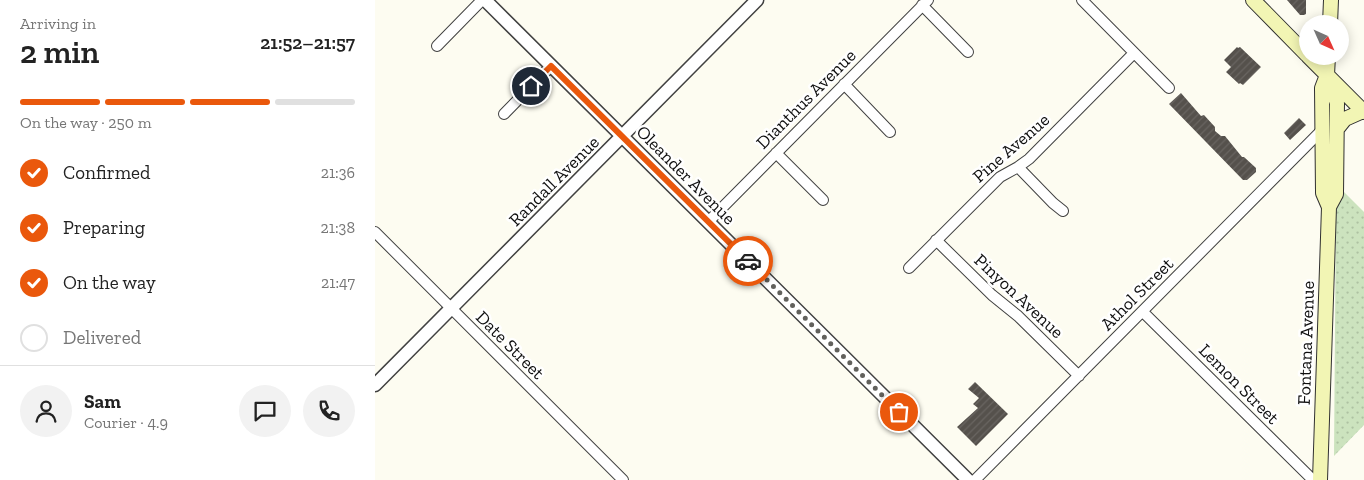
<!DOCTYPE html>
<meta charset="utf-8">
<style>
:root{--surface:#fff;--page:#f2f2f2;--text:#222;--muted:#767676;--line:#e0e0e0;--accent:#ea580c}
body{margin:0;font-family:"Zilla Slab",serif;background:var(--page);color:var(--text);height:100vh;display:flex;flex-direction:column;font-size:19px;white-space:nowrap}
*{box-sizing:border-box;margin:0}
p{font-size:16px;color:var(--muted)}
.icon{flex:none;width:28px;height:28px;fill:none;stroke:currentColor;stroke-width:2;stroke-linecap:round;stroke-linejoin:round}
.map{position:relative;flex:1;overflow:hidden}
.sheet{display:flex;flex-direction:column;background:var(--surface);width:375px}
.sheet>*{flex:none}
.needle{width:32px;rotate:135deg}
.tools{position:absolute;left:924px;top:15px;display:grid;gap:10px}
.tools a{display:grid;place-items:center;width:50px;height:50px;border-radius:50%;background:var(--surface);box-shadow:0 2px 12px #0003;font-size:25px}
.pin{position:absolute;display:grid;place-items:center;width:42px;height:42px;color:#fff;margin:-21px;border:2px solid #fff;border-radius:50%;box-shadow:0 1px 5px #0007}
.courier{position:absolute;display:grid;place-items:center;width:50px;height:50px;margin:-25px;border:4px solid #ea580c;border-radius:50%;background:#fff;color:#222;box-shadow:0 1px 6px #0007}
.head em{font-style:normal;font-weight:600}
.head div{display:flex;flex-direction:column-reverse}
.head{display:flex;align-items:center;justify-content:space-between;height:85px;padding:0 20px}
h1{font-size:32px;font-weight:600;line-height:38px}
.bar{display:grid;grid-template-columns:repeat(4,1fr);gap:8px 5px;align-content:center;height:60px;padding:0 20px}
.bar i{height:6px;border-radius:4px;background:var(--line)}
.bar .current{background:var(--accent)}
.bar p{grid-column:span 4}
.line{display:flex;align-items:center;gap:12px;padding:0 20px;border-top:1px solid var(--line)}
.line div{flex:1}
.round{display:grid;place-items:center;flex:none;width:52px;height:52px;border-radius:26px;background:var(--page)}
ol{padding:0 20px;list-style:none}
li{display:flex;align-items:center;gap:15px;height:55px}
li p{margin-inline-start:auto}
li .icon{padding:5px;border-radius:50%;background:var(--accent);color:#fff;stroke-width:4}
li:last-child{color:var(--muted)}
li i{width:28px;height:28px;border:2px solid var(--line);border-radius:50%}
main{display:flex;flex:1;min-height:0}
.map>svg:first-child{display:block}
.grass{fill:url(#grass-dots)}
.building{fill:url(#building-hatch)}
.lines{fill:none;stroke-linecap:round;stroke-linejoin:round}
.minor-casing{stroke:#414141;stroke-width:12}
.tertiary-casing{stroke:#414141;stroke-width:15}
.secondary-casing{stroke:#303030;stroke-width:16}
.minor{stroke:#fff;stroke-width:10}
.tertiary{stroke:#fff;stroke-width:12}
.secondary{stroke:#f2f5b4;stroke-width:14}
.done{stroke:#62615d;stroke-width:5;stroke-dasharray:0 9}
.route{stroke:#ea580c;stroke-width:6}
.labels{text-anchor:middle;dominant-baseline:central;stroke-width:5;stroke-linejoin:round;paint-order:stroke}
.street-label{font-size:18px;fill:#0e0e0e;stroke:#fff}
</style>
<main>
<section class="sheet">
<div class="head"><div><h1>2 min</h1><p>Arriving in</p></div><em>21:52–21:57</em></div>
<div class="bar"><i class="current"></i><i class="current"></i><i class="current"></i><i></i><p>On the way · 250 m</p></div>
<ol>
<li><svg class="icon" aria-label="check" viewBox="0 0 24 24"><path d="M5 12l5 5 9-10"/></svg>Confirmed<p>21:36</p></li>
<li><svg class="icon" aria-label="check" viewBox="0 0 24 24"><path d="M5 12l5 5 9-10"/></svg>Preparing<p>21:38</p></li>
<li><svg class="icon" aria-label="check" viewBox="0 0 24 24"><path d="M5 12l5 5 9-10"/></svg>On the way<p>21:47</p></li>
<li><i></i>Delivered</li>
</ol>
<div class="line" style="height:90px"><a class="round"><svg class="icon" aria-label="person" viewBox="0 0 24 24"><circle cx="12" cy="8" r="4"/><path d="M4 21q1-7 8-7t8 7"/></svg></a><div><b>Sam</b><p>Courier · 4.9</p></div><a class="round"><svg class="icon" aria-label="chat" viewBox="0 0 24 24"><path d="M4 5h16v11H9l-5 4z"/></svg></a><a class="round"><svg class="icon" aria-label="phone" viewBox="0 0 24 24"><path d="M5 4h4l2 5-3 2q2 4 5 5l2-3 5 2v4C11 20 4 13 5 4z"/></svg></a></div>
</section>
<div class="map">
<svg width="989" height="480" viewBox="0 0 989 480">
<defs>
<pattern id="grass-dots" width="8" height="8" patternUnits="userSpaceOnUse" patternTransform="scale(1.25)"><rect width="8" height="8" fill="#cce3be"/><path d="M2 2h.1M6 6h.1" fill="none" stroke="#aec2a2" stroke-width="1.8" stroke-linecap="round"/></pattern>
<pattern id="building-hatch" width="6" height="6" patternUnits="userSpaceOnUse" patternTransform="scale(1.25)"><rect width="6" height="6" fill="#55514c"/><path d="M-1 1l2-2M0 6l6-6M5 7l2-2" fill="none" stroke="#696561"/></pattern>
</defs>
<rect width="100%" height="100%" fill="#fdfcf1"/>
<path class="grass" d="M966,189l23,23v213l-30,31 2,-256z"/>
<path class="building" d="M912,0h19v14l-2,1h-4z
M862,47l1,1 2,-1 21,20 -18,18 -3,-2 -1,1 -13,-12 5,-5 -7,-7z
M806,93l20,23 3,-1 11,12v4l6,5h4l17,21h2l12,11v4l-9,8h-4l-74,-76z
M924,118l7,7 -16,15 -6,-7z
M600,382l33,32 -32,32 -19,-19 21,-19 -5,-4 6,-6 -11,-9z"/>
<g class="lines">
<defs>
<path id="minor" d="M707,0l87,88
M547,5l46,47
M62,46l45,-46
M469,84l46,48
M129,114l47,-48
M401,153l47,47
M643,167l35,36 10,8
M333,222l220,-222
M0,232l248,248
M561,240l56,55 26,21 61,60
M534,268l91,-91 18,-10 11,-8 105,-106
M768,312l170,168
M600,480l347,-350"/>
<path id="tertiary" d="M110,0l483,480
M0,385l382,-385"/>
<path id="secondary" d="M878,0l54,55
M955,24l1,-24
M933,56l56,56
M952,75l10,28 -1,91 -7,13
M962,129l8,-10 18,-8
M945,480l9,-273 -6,-14 -1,-105 5,-13 1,-19"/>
</defs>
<use href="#minor" class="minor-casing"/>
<use href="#tertiary" class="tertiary-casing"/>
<use href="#secondary" class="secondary-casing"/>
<use href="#minor" class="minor"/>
<use href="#tertiary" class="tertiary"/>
<use href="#secondary" class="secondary"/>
</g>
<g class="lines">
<path class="done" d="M373,261l151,151"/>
<path class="route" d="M156,86l20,-20 197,195"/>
</g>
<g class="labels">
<g class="street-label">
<text transform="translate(431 99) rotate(-45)">Dianthus Avenue</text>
<text transform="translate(636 148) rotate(-41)">Pine Avenue</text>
<text transform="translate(311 175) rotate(45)">Oleander Avenue</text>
<text transform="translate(179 181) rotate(-45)">Randall Avenue</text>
<text transform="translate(762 294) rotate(-45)">Athol Street</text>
<text transform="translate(644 296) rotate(43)">Pinyon Avenue</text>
<text transform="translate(931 343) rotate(-88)">Fontana Avenue</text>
<text transform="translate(135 345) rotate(45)">Date Street</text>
<text transform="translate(864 384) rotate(45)">Lemon Street</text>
</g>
</g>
</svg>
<div class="tools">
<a><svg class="needle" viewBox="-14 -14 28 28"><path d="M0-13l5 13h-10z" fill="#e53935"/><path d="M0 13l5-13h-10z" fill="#767676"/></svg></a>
</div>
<div class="pin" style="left:524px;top:412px;background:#ea580c"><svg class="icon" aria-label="bag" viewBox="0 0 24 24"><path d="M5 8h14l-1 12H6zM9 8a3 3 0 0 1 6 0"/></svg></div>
<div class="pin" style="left:156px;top:86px;background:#1f2937"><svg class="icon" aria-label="home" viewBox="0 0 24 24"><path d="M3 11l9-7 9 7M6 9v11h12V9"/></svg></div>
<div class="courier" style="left:373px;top:261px"><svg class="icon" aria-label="car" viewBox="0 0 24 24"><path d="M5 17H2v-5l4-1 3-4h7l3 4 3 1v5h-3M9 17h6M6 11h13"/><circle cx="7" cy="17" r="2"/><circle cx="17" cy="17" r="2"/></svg></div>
</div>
</main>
